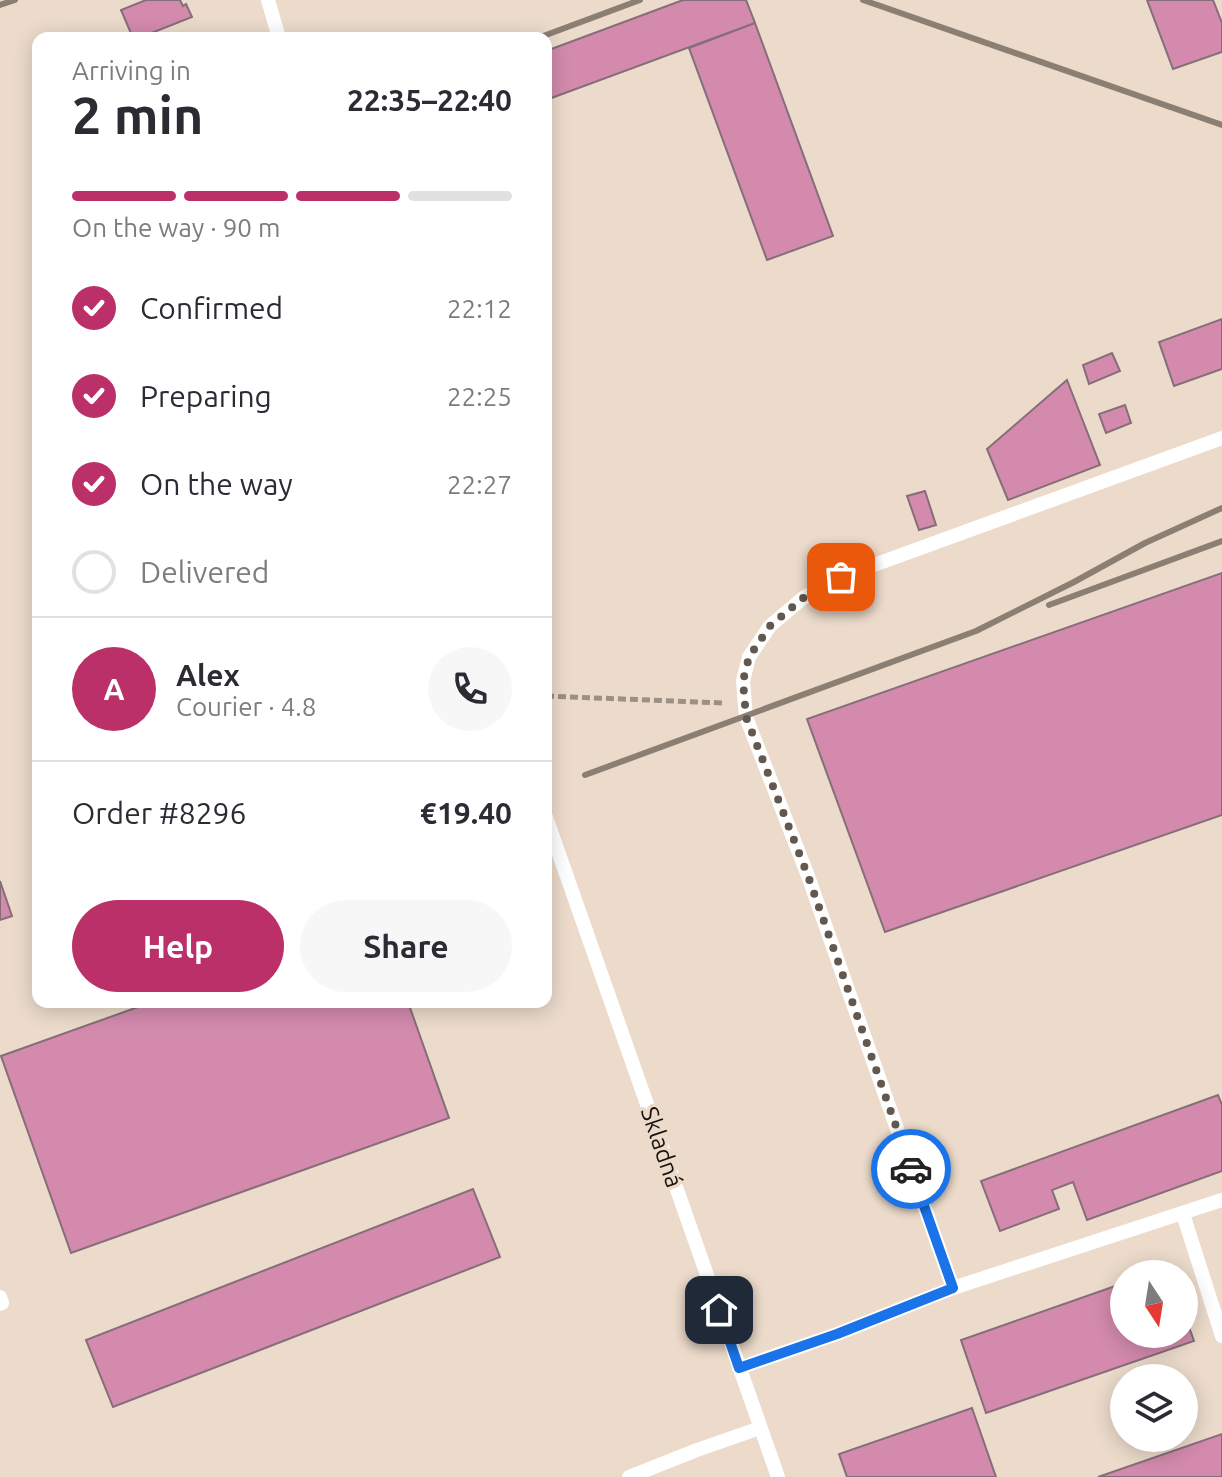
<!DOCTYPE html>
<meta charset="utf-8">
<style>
:root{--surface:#fff;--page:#f7f7f7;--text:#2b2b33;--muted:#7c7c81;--line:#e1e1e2;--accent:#bb3069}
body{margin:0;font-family:Ubuntu,sans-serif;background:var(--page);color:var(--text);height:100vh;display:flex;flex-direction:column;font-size:30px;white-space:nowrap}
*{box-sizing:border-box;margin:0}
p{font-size:26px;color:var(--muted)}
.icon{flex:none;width:44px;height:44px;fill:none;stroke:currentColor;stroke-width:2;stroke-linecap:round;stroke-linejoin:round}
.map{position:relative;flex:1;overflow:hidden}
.panel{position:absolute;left:32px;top:32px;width:520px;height:976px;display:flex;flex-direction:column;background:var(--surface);border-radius:16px;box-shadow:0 4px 20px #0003}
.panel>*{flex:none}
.needle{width:52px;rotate:168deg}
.buttons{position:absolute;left:1110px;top:1260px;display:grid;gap:16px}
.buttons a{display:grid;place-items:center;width:88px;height:88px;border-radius:50%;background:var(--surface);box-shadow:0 4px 20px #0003;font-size:40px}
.pin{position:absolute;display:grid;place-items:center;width:68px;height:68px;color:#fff;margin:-34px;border-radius:16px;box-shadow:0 4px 12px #0006}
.courier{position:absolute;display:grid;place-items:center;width:80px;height:80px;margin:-40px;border:6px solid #1a73e8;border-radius:50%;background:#fff;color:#222;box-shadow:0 2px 10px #0007}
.summary em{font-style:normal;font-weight:600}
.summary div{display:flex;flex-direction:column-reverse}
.summary{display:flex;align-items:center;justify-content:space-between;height:136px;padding:0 40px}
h1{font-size:52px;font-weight:600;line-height:60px}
.bar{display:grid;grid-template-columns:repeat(4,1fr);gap:12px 8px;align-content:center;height:96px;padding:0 40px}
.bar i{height:10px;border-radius:6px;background:var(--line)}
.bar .current{background:var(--accent)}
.bar p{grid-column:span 4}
.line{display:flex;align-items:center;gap:20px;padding:0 40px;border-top:2px solid var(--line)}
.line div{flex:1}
.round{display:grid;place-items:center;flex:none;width:84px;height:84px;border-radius:42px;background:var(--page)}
ol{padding:0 40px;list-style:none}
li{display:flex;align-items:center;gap:24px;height:88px}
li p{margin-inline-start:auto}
li .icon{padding:8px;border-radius:50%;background:var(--accent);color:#fff;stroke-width:4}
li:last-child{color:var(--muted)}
li i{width:44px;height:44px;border:4px solid var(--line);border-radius:50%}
.cta{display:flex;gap:16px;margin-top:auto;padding:16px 40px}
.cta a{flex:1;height:92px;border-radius:48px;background:var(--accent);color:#fff;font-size:32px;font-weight:600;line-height:92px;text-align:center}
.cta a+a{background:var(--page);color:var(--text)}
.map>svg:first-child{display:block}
.building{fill:#d38aad;stroke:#846f79;stroke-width:2}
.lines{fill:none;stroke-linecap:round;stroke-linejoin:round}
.path{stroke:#9c8f83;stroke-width:5;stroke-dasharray:8 4;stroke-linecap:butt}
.lane{stroke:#fff;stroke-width:14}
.rail{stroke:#8b7f74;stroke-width:6}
.done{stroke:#62584f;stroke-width:8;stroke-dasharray:0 14.4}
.route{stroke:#1a73e8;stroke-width:10}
.labels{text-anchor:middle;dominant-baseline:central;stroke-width:7;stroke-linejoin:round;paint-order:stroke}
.street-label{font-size:24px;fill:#17110c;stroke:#ecdbcb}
</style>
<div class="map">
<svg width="1222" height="1477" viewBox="0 0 1222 1477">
<rect width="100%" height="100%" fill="#ecdbcb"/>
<path class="building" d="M146,0h34l3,6 3,-2 6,13 -53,21h-6l-12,-28z
M683,0h63l9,23 -209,77v-49z
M1147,0h66l9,23v29l-49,17z
M755,23l78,213 -66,24 -78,-212z
M1222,319v50l-48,17 -15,-44z
M1112,353l8,18 -31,13 -6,-19z
M1067,380l33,85 -92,35 -21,-51z
M1125,405l6,18 -25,10 -7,-19z
M925,491l11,34 -17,5 -12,-34z
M1222,573v242l-337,117 -78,-213z
M0,881l12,35 -12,4z
M152,1002h256l41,116 -378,135 -70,-197z
M1218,1095l4,10v66l-135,49 -14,-38 -21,8 7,19 -59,22 -19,-50z
M473,1189l27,68 -387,150 -27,-67z
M1124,1283v51h60v-21l10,28 -208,72 -25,-73z
M972,1408l24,69h-149l-8,-23z
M1222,1434v43h-124z"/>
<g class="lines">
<path class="path" d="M546,696l178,7"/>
<path class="lane" d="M268,0l11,38
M546,817l232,660
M1183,1214l39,122
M953,1288l-145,-412 -62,-159 -3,-36 6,-24 21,-31 33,-28 38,-21 381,-139
M0,1297l2,6 -2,1
M739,1368l98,-34 116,-46 269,-88
M629,1477l68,-27 63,-22"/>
<path class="rail" d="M863,0l359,125
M0,5l15,-5
M538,38l102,-38
M1049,605l173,-64
M585,775l391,-144 98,-49 71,-39 77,-35"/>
</g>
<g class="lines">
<path class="done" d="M841,577l-38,21 -33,28 -21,31 -6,24 3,36 62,159 103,293"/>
<path class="route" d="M719,1310l20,58 98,-34 116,-46 -42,-119"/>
</g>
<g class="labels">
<g class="street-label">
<text transform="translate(662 1147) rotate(71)">Skladná</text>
</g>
</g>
</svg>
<div class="buttons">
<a><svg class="needle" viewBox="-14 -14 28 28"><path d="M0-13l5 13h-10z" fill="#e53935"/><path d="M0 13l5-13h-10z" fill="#7c7c81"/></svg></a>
<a><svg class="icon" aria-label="layers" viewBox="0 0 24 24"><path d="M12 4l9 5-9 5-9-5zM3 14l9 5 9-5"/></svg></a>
</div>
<div class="pin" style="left:841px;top:577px;background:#ea580c"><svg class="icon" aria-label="bag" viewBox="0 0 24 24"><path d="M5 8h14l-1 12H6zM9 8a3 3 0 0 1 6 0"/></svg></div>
<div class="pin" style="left:719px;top:1310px;background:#1f2937"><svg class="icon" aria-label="home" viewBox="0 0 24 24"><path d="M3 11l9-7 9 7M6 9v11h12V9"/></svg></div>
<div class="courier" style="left:911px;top:1169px"><svg class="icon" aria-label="car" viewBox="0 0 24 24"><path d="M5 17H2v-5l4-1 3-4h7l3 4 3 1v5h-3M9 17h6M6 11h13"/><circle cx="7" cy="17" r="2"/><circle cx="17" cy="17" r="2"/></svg></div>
<section class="panel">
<div class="summary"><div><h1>2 min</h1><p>Arriving in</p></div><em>22:35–22:40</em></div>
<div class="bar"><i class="current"></i><i class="current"></i><i class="current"></i><i></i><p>On the way · 90 m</p></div>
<ol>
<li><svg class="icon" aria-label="check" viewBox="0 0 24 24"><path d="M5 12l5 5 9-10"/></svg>Confirmed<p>22:12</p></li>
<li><svg class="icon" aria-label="check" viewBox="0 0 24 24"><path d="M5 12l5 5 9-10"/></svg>Preparing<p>22:25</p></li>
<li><svg class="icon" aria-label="check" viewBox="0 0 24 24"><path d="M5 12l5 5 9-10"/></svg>On the way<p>22:27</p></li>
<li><i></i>Delivered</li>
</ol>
<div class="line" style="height:144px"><b class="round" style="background:var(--accent);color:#fff">A</b><div><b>Alex</b><p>Courier · 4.8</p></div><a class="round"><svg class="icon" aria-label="phone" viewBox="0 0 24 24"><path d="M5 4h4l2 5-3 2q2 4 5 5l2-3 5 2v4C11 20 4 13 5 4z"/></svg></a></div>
<div class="line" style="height:104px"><div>Order #8296</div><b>€19.40</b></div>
<div class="cta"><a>Help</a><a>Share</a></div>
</section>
</div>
